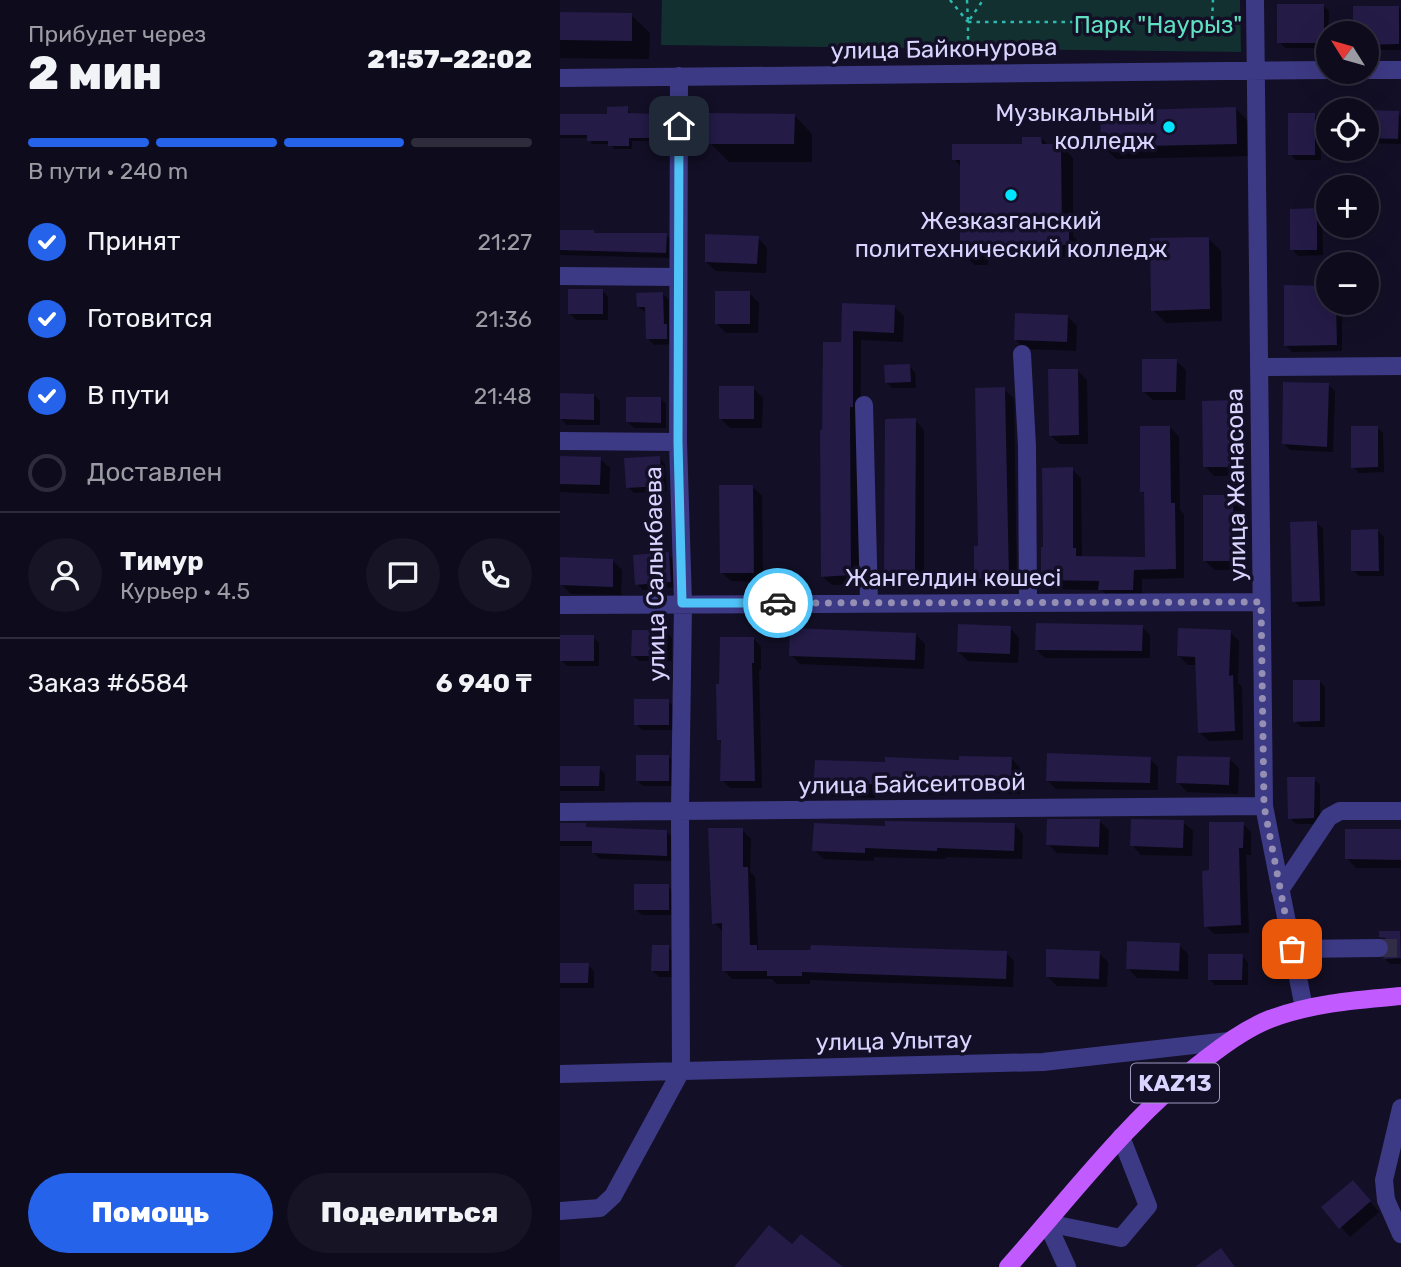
<!DOCTYPE html>
<html lang="ru">
<meta charset="utf-8">
<style>
:root{--surface:#0e0b1c;--page:#171425;--text:#f1f3f6;--muted:#9b9ba3;--line:#2e2b3b;--accent:#2563eb}
body{margin:0;font-family:Rubik,sans-serif;background:var(--page);color:var(--text);height:100vh;display:flex;flex-direction:column;font-size:26px;white-space:nowrap}
*{box-sizing:border-box;margin:0}
p{font-size:23px;color:var(--muted)}
.icon{flex:none;width:38px;height:38px;fill:none;stroke:currentColor;stroke-width:2;stroke-linecap:round;stroke-linejoin:round}
.map{position:relative;flex:1;overflow:hidden}
.drawer{display:flex;flex-direction:column;background:var(--surface);width:560px}
.drawer>*{flex:none}
.needle{width:46px;rotate:307deg}
.tools{position:absolute;left:756px;top:21px;display:grid;gap:14px}
.tools a{display:grid;place-items:center;width:63px;height:63px;border-radius:50%;background:var(--surface);box-shadow:0 7px 28px #0002,0 0 0 2px var(--line);font-size:35px}
.pin{position:absolute;display:grid;place-items:center;width:60px;height:60px;color:#fff;margin:-30px;border-radius:14px;box-shadow:0 4px 10px #0006}
.courier{position:absolute;display:grid;place-items:center;width:70px;height:70px;margin:-35px;border:5px solid #4fc3f7;border-radius:50%;background:#fff;color:#222;box-shadow:0 2px 9px #0007}
.overview em{font-style:normal;font-weight:800}
.overview div{display:flex;flex-direction:column-reverse}
.overview{display:flex;align-items:center;justify-content:space-between;height:119px;padding:0 28px}
h1{font-size:46px;font-weight:800;line-height:52px}
.bar{display:grid;grid-template-columns:repeat(4,1fr);gap:10px 7px;align-content:center;height:84px;padding:0 28px}
.bar i{height:9px;border-radius:5px;background:var(--line)}
.bar .current{background:var(--accent)}
.bar p{grid-column:span 4}
.line{display:flex;align-items:center;gap:18px;padding:0 28px;border-top:2px solid var(--line)}
.line div{flex:1}
.round{display:grid;place-items:center;flex:none;width:74px;height:74px;border-radius:37px;background:var(--page)}
ol{padding:0 28px;list-style:none}
li{display:flex;align-items:center;gap:21px;height:77px}
li p{margin-inline-start:auto}
li .icon{padding:7px;border-radius:50%;background:var(--accent);color:#fff;stroke-width:4}
li:last-child{color:var(--muted)}
li i{width:38px;height:38px;border:4px solid var(--line);border-radius:50%}
.primary-button{display:flex;gap:14px;margin-top:auto;padding:14px 28px}
.primary-button a{flex:1;height:80px;border-radius:42px;background:var(--accent);color:#fff;font-size:28px;font-weight:800;line-height:80px;text-align:center}
.primary-button a+a{background:var(--page);color:var(--text)}
main{display:flex;flex:1;min-height:0}
.map>svg:first-child{display:block}
.green{fill:#12302f}
.shadow{fill:#0007}
.building{fill:#241b47}
.lines{fill:none;stroke-linecap:round;stroke-linejoin:round}
.minor-tunnel{stroke:#312d47;stroke-width:18;stroke-dasharray:18 9;stroke-linecap:butt}
.path{stroke:#2fb8b0;stroke-width:2.5;stroke-dasharray:3.5 5;stroke-linecap:butt}
.minor{stroke:#3d3a85;stroke-width:18}
.major{stroke:#c25bff;stroke-width:18}
.done{stroke:#948fb3;stroke-width:7;stroke-dasharray:0 12.6}
.route{stroke:#4fc3f7;stroke-width:9}
.poi-dot{fill:#00e5ff;stroke:#130f26;stroke-width:2.5}
.labels{text-anchor:middle;dominant-baseline:central;stroke-width:7;stroke-linejoin:round;paint-order:stroke}
.shield{fill:#130f26;stroke:#9e99be;stroke-width:2}
.shield-label{font-size:23px;font-weight:bold;fill:#d9d4ff}
.park-label{font-size:24px;fill:#5fe0c0;stroke:#130f26}
.street-label{font-size:24px;fill:#d9d4ff;stroke:#130f26}
.poi-label{font-size:24px;fill:#d9d4ff;stroke:#130f26;text-anchor:end}
</style>
<main>
<section class="drawer">
<div class="overview"><div><h1>2 мин</h1><p>Прибудет через</p></div><em>21:57–22:02</em></div>
<div class="bar"><i class="current"></i><i class="current"></i><i class="current"></i><i></i><p>В пути · 240 m</p></div>
<ol>
<li><svg class="icon" aria-label="check" viewBox="0 0 24 24"><path d="M5 12l5 5 9-10"/></svg>Принят<p>21:27</p></li>
<li><svg class="icon" aria-label="check" viewBox="0 0 24 24"><path d="M5 12l5 5 9-10"/></svg>Готовится<p>21:36</p></li>
<li><svg class="icon" aria-label="check" viewBox="0 0 24 24"><path d="M5 12l5 5 9-10"/></svg>В пути<p>21:48</p></li>
<li><i></i>Доставлен</li>
</ol>
<div class="line" style="height:126px"><a class="round"><svg class="icon" aria-label="person" viewBox="0 0 24 24"><circle cx="12" cy="8" r="4"/><path d="M4 21q1-7 8-7t8 7"/></svg></a><div><b>Тимур</b><p>Курьер · 4.5</p></div><a class="round"><svg class="icon" aria-label="chat" viewBox="0 0 24 24"><path d="M4 5h16v11H9l-5 4z"/></svg></a><a class="round"><svg class="icon" aria-label="phone" viewBox="0 0 24 24"><path d="M5 4h4l2 5-3 2q2 4 5 5l2-3 5 2v4C11 20 4 13 5 4z"/></svg></a></div>
<div class="line" style="height:91px"><div>Заказ #6584</div><b>6 940 ₸</b></div>
<div class="primary-button"><a>Помощь</a><a>Поделиться</a></div>
</section>
<div class="map">
<svg width="841" height="1267" viewBox="0 0 841 1267">
<rect width="100%" height="100%" fill="#130f26"/>
<path class="green" d="M102,0h578l1,52 -580,-7z"/>
<path class="shadow" d="M763,5l6,6 -1,37h-43l-6,-6z
M839,7l2,3v40h-34v-17h-13v-25z
M0,14l71,1 19,18 -1,26 -89,-1z
M67,108l4,7h26l4,4v22h-29v8h-18l-4,-5h-18l-3,-6h-29v-22l49,-1z
M676,109l12,12 1,35 -133,3 -13,-13z
M807,112l31,1 3,3v28l-34,-1z
M234,115l18,19v28h-83l-19,-19z
M754,115l6,6 1,39h-25l-6,-6z
M481,138l7,7h13l12,13v78l8,8v13h-93v8h-13l-13,-12v-85l-8,-9 70,-13z
M756,210l6,6 1,39 -25,1 -6,-7z
M0,231l33,1 3,2 70,1 6,6v17l-112,-3z
M198,238l9,10 -1,25 -50,-2 -10,-9z
M648,238l13,13 1,70 -56,2 -13,-13z
M726,287h42v16h14v48l-50,1 -6,-6z
M42,290l6,7v23h-32l-6,-6z
M189,293l10,10 -1,30h-32l-10,-10z
M103,294l6,6v28l3,4v12l-18,1 -6,-6 -1,-26 -9,-6z
M284,305l50,2 10,9 -1,26 -42,-2 -1,244 -28,1 -10,-9z
M507,316l10,10 -1,25 -51,-2 -9,-9z
M616,361l10,9 -1,30h-32l-10,-9z
M349,366l6,6 1,16h-24l-6,-6z
M518,371l9,9 1,64h-28l-10,-9z
M768,385l7,6 -2,61 -43,-2 -6,-6z
M193,388l10,10 -1,30h-32l-10,-10z
M444,389l10,10 3,189 -32,-1 -9,-9z
M34,395l6,6v24h-33l-6,-6z
M100,398l6,6v24h-32l-6,-6z
M672,402l9,9 1,65h-28l-9,-10z
M355,420l9,10v150l-29,1 -9,-9z
M610,427l9,10 1,73 4,4v64l-42,1v20l-32,-1 -9,-8 -49,-1 -10,-9 30,-111 9,9 1,78 65,3 -1,-64 -4,-3z
M817,427l6,6 1,39 -25,1 -6,-6z
M0,458l40,1 10,9 -1,26 -49,-2z
M99,458l6,6 2,27 -33,2 -6,-6z
M193,487l9,9 1,86 -32,-1 -10,-9z
M673,496l9,10 1,64h-28l-10,-9z
M757,523l6,6 2,77 -25,1 -6,-6z
M818,531l6,6v39h-25l-6,-6z
M108,554l6,6 2,27 -33,3 -6,-6z
M53,561l9,9 -1,25 -50,-1 -10,-10z
M582,627l8,8v23h-105l-8,-8z
M450,628l9,10 -1,25 -50,-2 -10,-10z
M106,632l6,6v23h-33l-6,-6z
M670,632l9,9 -1,42 4,4 1,53 -34,1 -10,-9 -2,-67h-9l-10,-10z
M355,634l10,10 -1,25 -124,-5 -9,-9z
M33,637l6,6v23h-32l-6,-6z
M194,639l7,8v23h-2l3,118h-32l-8,-8v-37l-3,-4 2,-53z
M759,681l6,6v40h-24l-6,-6z
M108,701l6,6v23h-32l-6,-6z
M109,757l6,6 -1,23h-31l-6,-6z
M452,759l9,10 -1,25 -74,-3v4l-71,-2v5l-50,-2 -10,-9 146,-26z
M590,759l8,8v23l-102,-1 -8,-8z
M669,759l10,9 -1,26 -51,-2 -9,-10z
M0,768h39l6,6v17h-45z
M754,779l6,6v39h-24l-6,-6z
M539,821l10,9 -1,25 -51,-2 -9,-9z
M623,822l10,9 -1,25 -51,-1 -9,-10z
M0,824l25,1 5,4 77,3 6,6v23l-73,-2 -6,-6v-7h-34z
M454,824l9,10 -1,25 -76,-2v2l-72,-2v4l-50,-2 -10,-9 73,-23z
M683,824l8,8v23h-5l3,78 -35,1 -8,-8 4,-54z
M182,830l9,9 -1,33 5,5 3,71 3,4 245,1 8,8 -1,26 -203,-7v4h-33l-5,-5h-40l-8,-9 -2,-39 -8,-8z
M841,831v37h-45l-9,-10z
M108,886l6,6v23h-32l-7,-6z
M840,933l1,31h-11l-5,-5 5,-4 2,-8 -11,-11z
M619,945l9,9v25l-51,-1 -9,-10z
M108,947l6,6 1,24h-16l-6,-6z
M539,953l9,9 -1,25 -50,-1 -10,-10z
M682,956l6,6v23h-33l-6,-6z
M0,965h28l6,6v17h-34z
M802,1192l17,20 -29,25 -9,-10z"/>
<path class="building" d="M717,4h47v39h-47z
M793,6h46v38l-32,1v-12h-14z
M0,12l72,1v28l-72,-1z
M68,106v7l30,1v24h-29v8h-21v-5h-21v-6h-27v-21h47v-7z
M676,107l1,37 -136,3 -1,-36z
M807,110l32,1 -1,28 -31,-1z
M149,113l86,1 -1,30h-86z
M728,113h27v42h-27z
M462,137h19l1,7h19l1,86h7v15h-93v8h-16v-93h-8v-16h70z
M757,208v42h-27v-41z
M0,230h34v3h73l-1,20 -106,-3z
M145,234l54,2 -2,28 -52,-2z
M649,237l1,72 -59,2 -1,-73z
M724,285l44,1v17h8l1,42 -53,1z
M8,289h35v25h-35z
M155,291h35v33h-35z
M103,292l1,32h3v15h-21l-1,-32h-8l-1,-14z
M282,303l53,2 -1,28 -41,-2v76h-3l1,168 -30,2 -1,-147h2l1,-88h18z
M455,313l53,2 -1,27 -53,-2z
M582,359h35l-1,33h-34z
M350,364l1,18 -26,1 -1,-18z
M488,369h30l1,66 -30,1z
M723,382l46,1 -2,64 -45,-3z
M159,386h35v33h-35z
M445,387l4,192h-35v-33h4l-3,-158z
M0,393l34,1v26l-34,-1z
M66,397h35v26l-35,-1z
M673,400v67h-30l-1,-66z
M356,418l-1,153 -31,2 1,-154z
M580,426h30l1,77h4l1,66 -42,1 -1,20h-35l1,-9 -58,-1v-33h2l-1,-79 31,-1v81h3v8l69,1 -1,-65h-4z
M791,426h27v41l-27,1z
M0,456l41,1 -1,28 -40,-1z
M100,456l2,30 -36,2 -2,-30z
M159,485h34l1,88h-34z
M643,495h30l1,66h-31z
M757,521l3,80 -28,1 -2,-80z
M818,529l1,42h-28v-41z
M109,552l2,30 -36,3 -2,-30z
M0,557l53,2v28l-53,-2z
M476,623l107,2 -1,26 -107,-1z
M398,624l53,2 -1,28 -53,-2z
M230,628l126,5 -1,27 -126,-4z
M618,628l53,2 -2,46 4,-1 2,56 -37,2 -3,-76 -18,-1z
M72,630h35l-1,26h-35z
M0,635h34v26h-34z
M160,637h34v26h-2l3,118h-35l1,-41h-4l-1,-56h3z
M733,680h27v41l-27,1z
M74,699h35v26h-35z
M487,753l104,4 -1,26 -104,-2z
M76,755h33v26h-33z
M399,756l53,1 -1,28 -74,-3v5l-70,-3 -1,5 -53,-1 2,-28 70,2v-5l74,3z
M617,756l53,1 -1,28 -53,-2z
M0,766h40l-1,20h-39z
M727,777h28l-1,41 -26,1z
M487,819h53l-1,28 -53,-2z
M571,819l53,1 -1,28 -53,-2z
M325,821l130,2 -1,28 -77,-3v3l-72,-3v5l-53,-2 2,-28 71,3z
M649,822h35l-1,26h-4l2,77 -37,2 -2,-56 7,-1z
M0,823h26v4l81,3v26l-75,-3v-12h-32z
M148,828h35v39h5l2,78h7v5h53l1,-5 196,6 -1,28 -204,-7v4h-35v-5h-45v-48l-10,1z
M785,829h56v31l-56,-1z
M74,884h35v26h-35z
M819,931h21l1,27 -19,1 7,-5 1,-7 -5,-9 -6,-1z
M567,941l53,2 -1,28 -53,-2z
M92,945h17v26h-18z
M486,949l54,2 -1,28 -53,-2z
M648,954h35l-1,26h-34z
M0,963h29l-1,20h-28z
M793,1180l18,21 -32,28 -18,-22z
M209,1225l23,19 9,-10 42,33h-109z
M661,1248l14,19h-40z"/>
<g class="lines">
<path class="minor-tunnel" d="M819,948h22"/>
<path class="path" d="M390,0l18,22v35
M407,0l1,22 15,-22
M408,22h244l1,-22"/>
<path class="minor" d="M695,0l9,806 40,202
M807,70h34
M0,78l768,-8
M0,276l118,1
M462,354l5,92 1,156
M699,367l142,-1
M304,405l5,197
M0,441l118,1
M0,605l701,-3
M0,812l704,-6
M720,890l49,-73 11,-6h61
M732,949l87,-1
M0,1074l483,-12 186,-21
M841,1108l-17,72 2,20 15,34
M0,1211l40,-3 13,-12 68,-125 -1,-260 3,-208 -5,-161 1,-366
M487,1223l74,15 27,-32 -27,-69
M487,1223l20,44"/>
<path class="major" d="M448,1267c64,-72 122,-150 199,-209 19,-15 40,-30 63,-39 43,-16 86,-19 131,-23"/>
</g>
<g class="lines">
<path class="done" d="M218,603l483,-1 3,204 28,143"/>
<path class="route" d="M119,126l-1,316 4,161h96"/>
</g>
<g class="poi-dot">
<circle cx="609" cy="127" r="7"/>
<circle cx="451" cy="195" r="7"/>
</g>
<g class="labels">
<rect class="shield" x="571" y="1063.5" width="88" height="39" rx="5"/>
<g class="shield-label">
<text x="615" y="1083">KAZ13</text>
</g>
<g class="park-label">
<text x="598" y="25">Парк "Наурыз"</text>
</g>
<g class="street-label">
<text transform="translate(384 49) rotate(-1)">улица Байконурова</text>
<text transform="translate(676 485) rotate(-91)">улица Жанасова</text>
<text transform="translate(95 574) rotate(-91)">улица Салыкбаева</text>
<text x="393" y="578">Жангелдин көшесі</text>
<text transform="translate(352 784) rotate(-1)">улица Байсеитовой</text>
<text transform="translate(334 1041) rotate(-1)">улица Улытау</text>
</g>
<g class="poi-label">
<text x="595" y="113">Музыкальный<tspan x="595" dy="28">колледж</tspan></text>
<text x="451" y="221" text-anchor="middle">Жезказганский<tspan x="451" dy="28">политехнический колледж</tspan></text>
</g>
</g>
</svg>
<div class="tools">
<a><svg class="needle" viewBox="-14 -14 28 28"><path d="M0-13l5 13h-10z" fill="#e53935"/><path d="M0 13l5-13h-10z" fill="#9b9ba3"/></svg></a>
<a><svg class="icon" aria-label="locate" viewBox="0 0 24 24"><circle cx="12" cy="12" r="6"/><path d="M12 2v4M12 18v4M2 12h4M18 12h4"/></svg></a>
<a>+</a>
<a>−</a>
</div>
<div class="pin" style="left:732px;top:949px;background:#ea580c"><svg class="icon" aria-label="bag" viewBox="0 0 24 24"><path d="M5 8h14l-1 12H6zM9 8a3 3 0 0 1 6 0"/></svg></div>
<div class="pin" style="left:119px;top:126px;background:#1f2937"><svg class="icon" aria-label="home" viewBox="0 0 24 24"><path d="M3 11l9-7 9 7M6 9v11h12V9"/></svg></div>
<div class="courier" style="left:218px;top:603px"><svg class="icon" aria-label="car" viewBox="0 0 24 24"><path d="M5 17H2v-5l4-1 3-4h7l3 4 3 1v5h-3M9 17h6M6 11h13"/><circle cx="7" cy="17" r="2"/><circle cx="17" cy="17" r="2"/></svg></div>
</div>
</main>
